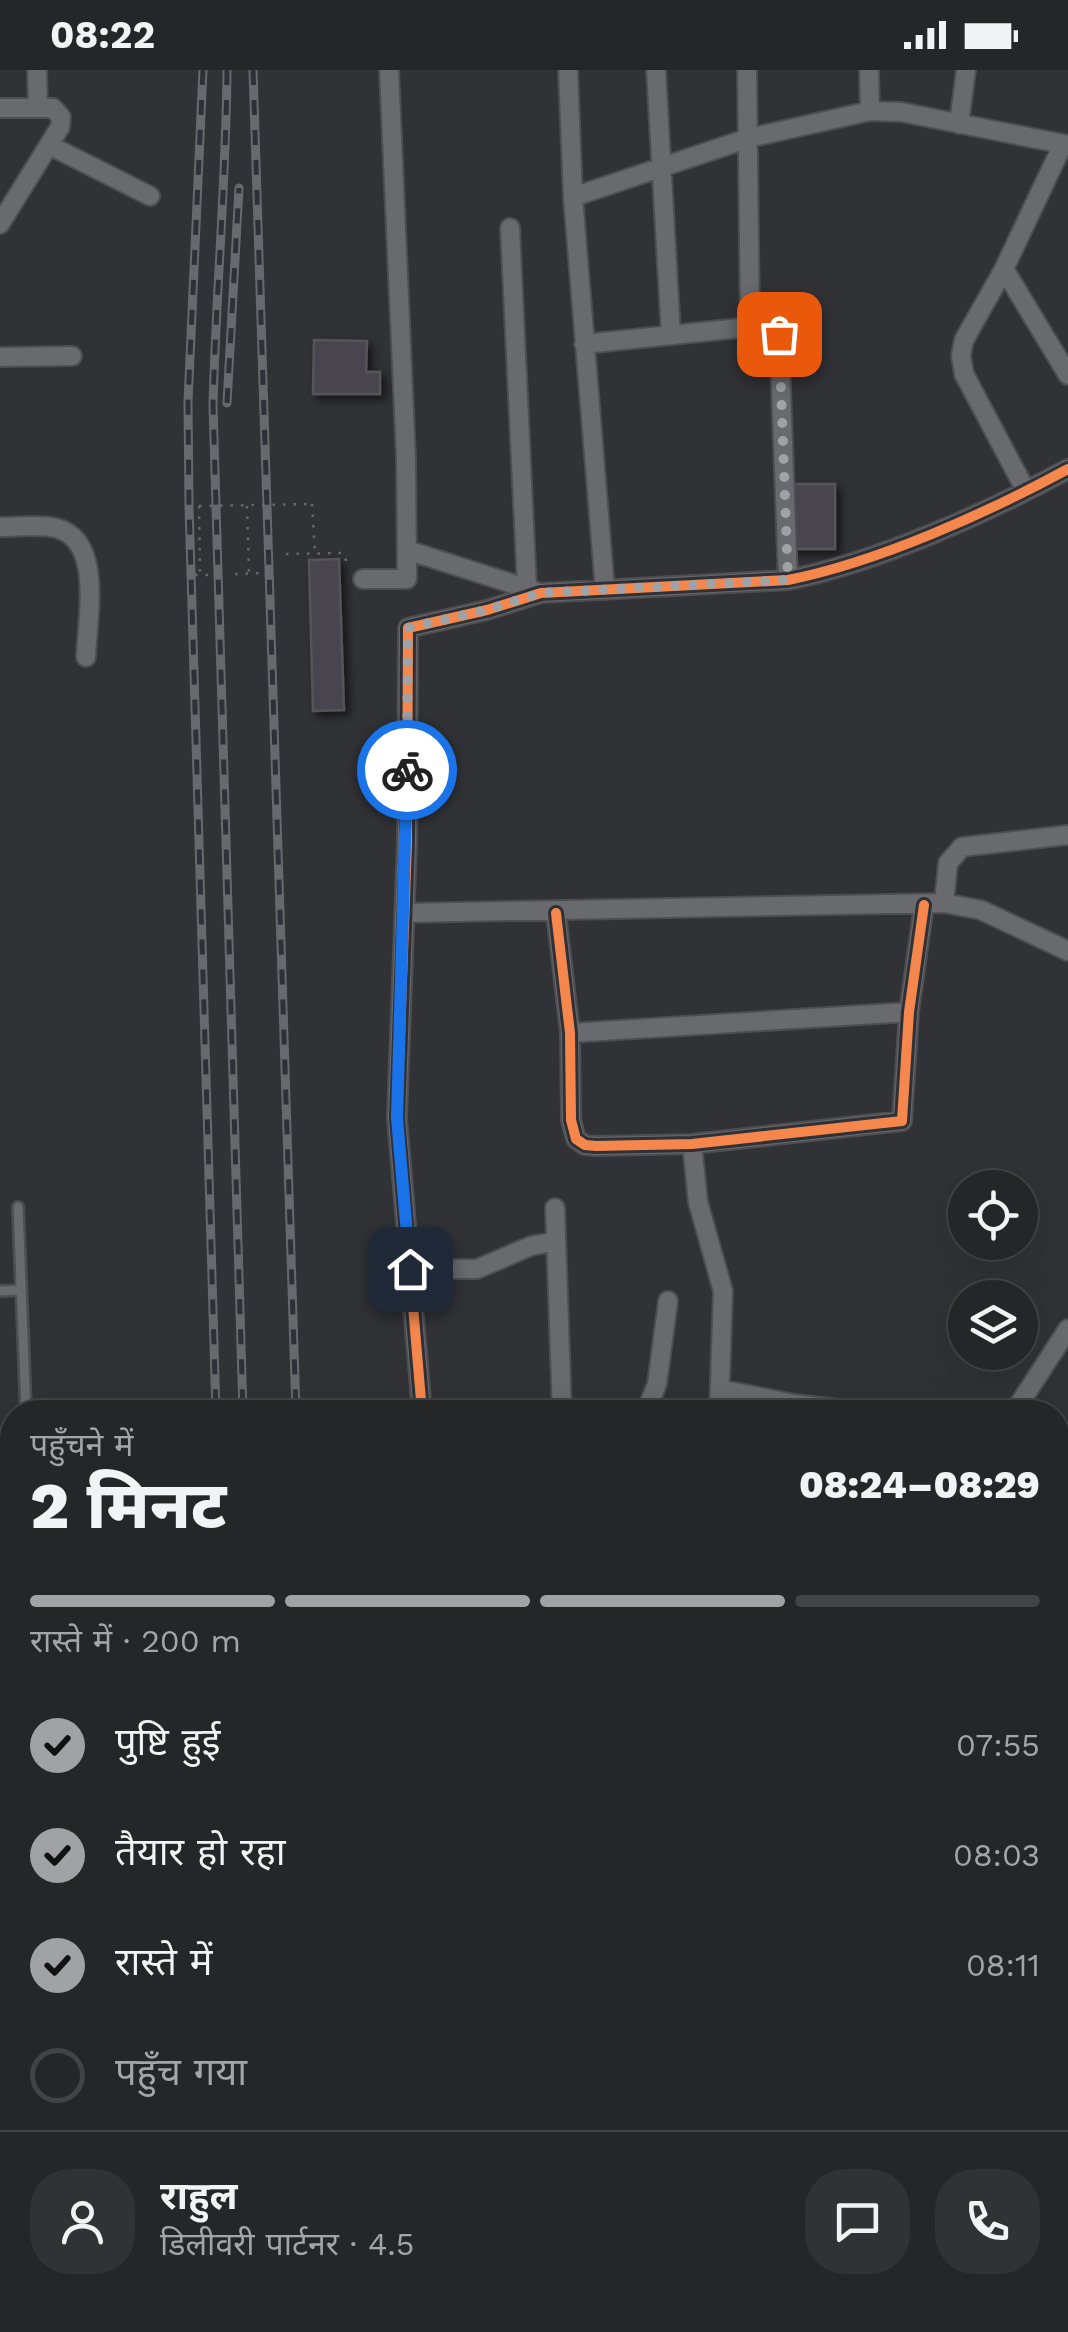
<!DOCTYPE html>
<html lang="hi">
<meta charset="utf-8">
<style>
:root{--surface:#252628;--page:#313234;--text:#f1f3f6;--muted:#a3a5a8;--line:#424345;--accent:#a0a2a6}
body{margin:0;font-family:"Work Sans","Noto Sans Devanagari",sans-serif;background:var(--page);color:var(--text);height:100vh;display:flex;flex-direction:column;font-size:38px;white-space:nowrap}
*{box-sizing:border-box;margin:0}
p{font-size:32px;color:var(--muted)}
.icon{flex:none;width:55px;height:55px;fill:none;stroke:currentColor;stroke-width:2;stroke-linecap:round;stroke-linejoin:round}
.map{position:relative;flex:1;overflow:hidden}
.side{position:absolute;left:0px;top:1330px;width:1070px;height:932px;display:flex;flex-direction:column;background:var(--surface);border-radius:40px 40px 0 0;box-shadow:0 10px 40px #0002,0 0 0 2px var(--line)}
.side>*{flex:none}
.buttons{position:absolute;left:948px;top:1100px;display:grid;gap:20px}
.buttons a{display:grid;place-items:center;width:90px;height:90px;border-radius:50%;background:var(--surface);box-shadow:0 10px 40px #0002,0 0 0 2px var(--line);font-size:50px}
.pin{position:absolute;display:grid;place-items:center;width:85px;height:85px;color:#fff;margin:-42px;border-radius:20px;box-shadow:0 5px 15px #0006}
.courier{position:absolute;display:grid;place-items:center;width:100px;height:100px;margin:-50px;border:8px solid #1a73e8;border-radius:50%;background:#fff;color:#222;box-shadow:0 2px 12px #0007}
.head em{font-style:normal;font-weight:800}
.head div{display:flex;flex-direction:column-reverse}
.head{display:flex;align-items:center;justify-content:space-between;height:170px;padding:0 30px}
h1{font-size:65px;font-weight:800;line-height:75px}
.bar{display:grid;grid-template-columns:repeat(4,1fr);gap:15px 10px;align-content:center;height:120px;padding:0 30px}
.bar i{height:12px;border-radius:8px;background:var(--line)}
.bar .selected{background:var(--accent)}
.bar p{grid-column:span 4}
.line{display:flex;align-items:center;gap:25px;padding:0 30px;border-top:2px solid var(--line)}
.line div{flex:1}
.round{display:grid;place-items:center;flex:none;width:105px;height:105px;border-radius:40px;background:var(--page)}
ol{padding:0 30px;list-style:none}
li{display:flex;align-items:center;gap:30px;height:110px}
li p{margin-inline-start:auto}
li .icon{padding:10px;border-radius:50%;background:var(--accent);color:#111;stroke-width:4}
li:last-child{color:var(--muted)}
li i{width:55px;height:55px;border:5px solid var(--line);border-radius:50%}
.status{display:flex;justify-content:space-between;align-items:center;height:70px;padding:0 50px;background:var(--surface);direction:ltr}
.status svg{height:28px;fill:currentColor}
.map>svg:first-child{display:block}
.building{fill:#4a444f;stroke:#555558;stroke-width:2.5;filter:url(#shadow)}
.lines{fill:none;stroke-linecap:round;stroke-linejoin:round}
.lane-casing{stroke:#4c4e51;stroke-width:14}
.street-casing{stroke:#4c4e51;stroke-width:22}
.secondary-casing{stroke:#4c4e51;stroke-width:30}
.path{stroke:#68696d;stroke-width:2.5;stroke-dasharray:2.5 8;stroke-linecap:butt}
.lane{stroke:#696a6d;stroke-width:9}
.street{stroke:#696a6d;stroke-width:18}
.secondary{stroke:#6d6b6d;stroke-width:25}
.rail-casing{stroke:#68696d;stroke-width:9}
.rail{stroke:#2f3138;stroke-width:5;stroke-dasharray:15;stroke-linecap:butt}
.path-bridge{stroke:#68696d;stroke-width:2.5;stroke-dasharray:2.5 8;stroke-linecap:butt}
.cycleway-casing{stroke:#2f3138;stroke-width:16}
.cycleway{stroke:#f5874c;stroke-width:10}
.done{stroke:#a0a2a6;stroke-width:10;stroke-dasharray:0 18}
.route{stroke:#1a73e8;stroke-width:12}
</style>
<div class="status"><b>08:22</b><svg viewBox="0 0 49 12"><path d="M0 12V9h3v3zM5 12V6h3v6zM10 12V3h3v9zM15 12V0h3v12zM26 1h20v11H26zM47 4h2v5h-2z"/></svg></div>
<div class="map">
<svg width="1068" height="2262" viewBox="0 0 1068 2262">
<defs>
<filter id="shadow"><feDropShadow dx="4.5" dy="4.5" stdDeviation="5" flood-color="#0009"/></filter>
</defs>
<rect width="100%" height="100%" fill="#313236"/>
<path class="building" d="M314,270l53,1 -1,31h14v22h-67z
M787,414h48v65h-48z
M339,489l5,151 -31,1 -4,-151z"/>
<g class="lines">
<defs>
<path id="lane" d="M18,1137l8,205
M0,1221l21,-1"/>
<path id="street" d="M37,0l1,38
M568,0l5,127 32,393
M656,0l15,265
M747,0l3,257
M869,0l1,41
M0,38h53l8,9 -1,10 -60,97
M959,54l7,-54
M49,75l101,51
M573,127l176,-59 121,-27 31,1 167,33
M510,158l17,360
M1004,199l64,106
M584,274l166,-17 24,2 5,5 9,246
M0,287l72,-1
M1026,421l-62,-117 -3,-19 3,-15 40,-71 59,-125
M0,457c18,0 38,-3 56,1 48,12 31,91 30,129
M407,480l128,41
M363,509h44l-1,-121 -17,-388
M944,833l4,-40 14,-16 106,-12
M404,843l540,-10 37,7 87,41
M556,843l14,120 1,87 5,19 9,6 11,1 96,-2 210,-23 7,-109 15,-107
M570,963l339,-21
M692,1074l6,58 25,89 -4,121
M555,1138l7,204
M410,1199h67l54,-23 25,-5
M720,1319l74,15 71,8
M422,1342l-25,-294 10,-275 1,-215 79,-18 54,-17 247,-13c90,-18 199,-67 280,-111
M646,1342l11,-28 11,-83
M1014,1342l54,-83
M1058,1425l10,2
M1058,1599l3,-13
M0,1701h12
M1058,1938h10
M1058,2032l10,-2
M0,2090l12,-1
M0,2121l12,83
M1058,2127l10,-4
M1058,2163l10,-4
M24,2250l4,12
M137,2250v12
M366,2250v12
M872,2262l19,-12"/>
<path id="secondary" d="M1058,2147l10,-4
M839,2262l21,-12"/>
</defs>
<use href="#lane" class="lane-casing"/>
<use href="#street" class="street-casing"/>
<use href="#secondary" class="secondary-casing"/>
<path class="path" d="M312,434l3,49
M199,436l1,69
M247,436l2,67
M286,484l57,-1 6,15
M235,504l30,-1
M195,505h19"/>
<use href="#lane" class="lane"/>
<use href="#street" class="street"/>
<use href="#secondary" class="secondary"/>
<defs>
<path id="rail" d="M203,0l-15,332 1,104 27,906
M227,0c-1,112 -11,223 -14,335l30,1007
M253,0l43,1342
M227,333l12,-215
M274,2250l1,12
M309,2250v12"/>
</defs>
<use href="#rail" class="rail-casing"/>
<use href="#rail" class="rail"/>
<path class="path-bridge" d="M199,436l113,-2"/>
<defs>
<path id="cycleway" d="M556,843l14,120 1,87 5,19 9,6 11,1 96,-2 210,-23 7,-109 15,-107
M422,1342l-25,-294 10,-275 1,-215 79,-18 54,-17 247,-13c90,-18 199,-67 280,-111"/>
</defs>
<use href="#cycleway" class="cycleway-casing"/>
<use href="#cycleway" class="cycleway"/>
</g>
<g class="lines">
<path class="done" d="M407,700l1,-142 79,-18 54,-17 247,-13 -9,-246"/>
<path class="route" d="M407,700l-10,348 13,151"/>
</g>
</svg>
<div class="buttons">
<a><svg class="icon" aria-label="locate" viewBox="0 0 24 24"><circle cx="12" cy="12" r="6"/><path d="M12 2v4M12 18v4M2 12h4M18 12h4"/></svg></a>
<a><svg class="icon" aria-label="layers" viewBox="0 0 24 24"><path d="M12 4l9 5-9 5-9-5zM3 14l9 5 9-5"/></svg></a>
</div>
<div class="pin" style="left:779px;top:264px;background:#ea580c"><svg class="icon" aria-label="bag" viewBox="0 0 24 24"><path d="M5 8h14l-1 12H6zM9 8a3 3 0 0 1 6 0"/></svg></div>
<div class="pin" style="left:410px;top:1199px;background:#1f2937"><svg class="icon" aria-label="home" viewBox="0 0 24 24"><path d="M3 11l9-7 9 7M6 9v11h12V9"/></svg></div>
<div class="courier" style="left:407px;top:700px"><svg class="icon" aria-label="bike" viewBox="0 0 24 24"><circle cx="6" cy="16" r="4"/><circle cx="18" cy="16" r="4"/><path d="M6 16l4-8h5l3 8M10 8l3 8H6M13 5h3"/></svg></div>
<section class="side">
<div class="head"><div><h1>2 मिनट</h1><p>पहुँचने में</p></div><em>08:24–08:29</em></div>
<div class="bar"><i class="selected"></i><i class="selected"></i><i class="selected"></i><i></i><p>रास्ते में · 200 m</p></div>
<ol>
<li><svg class="icon" aria-label="check" viewBox="0 0 24 24"><path d="M5 12l5 5 9-10"/></svg>पुष्टि हुई<p>07:55</p></li>
<li><svg class="icon" aria-label="check" viewBox="0 0 24 24"><path d="M5 12l5 5 9-10"/></svg>तैयार हो रहा<p>08:03</p></li>
<li><svg class="icon" aria-label="check" viewBox="0 0 24 24"><path d="M5 12l5 5 9-10"/></svg>रास्ते में<p>08:11</p></li>
<li><i></i>पहुँच गया</li>
</ol>
<div class="line" style="height:180px"><a class="round"><svg class="icon" aria-label="person" viewBox="0 0 24 24"><circle cx="12" cy="8" r="4"/><path d="M4 21q1-7 8-7t8 7"/></svg></a><div><b>राहुल</b><p>डिलीवरी पार्टनर · 4.5</p></div><a class="round"><svg class="icon" aria-label="chat" viewBox="0 0 24 24"><path d="M4 5h16v11H9l-5 4z"/></svg></a><a class="round"><svg class="icon" aria-label="phone" viewBox="0 0 24 24"><path d="M5 4h4l2 5-3 2q2 4 5 5l2-3 5 2v4C11 20 4 13 5 4z"/></svg></a></div>
</section>
</div>
